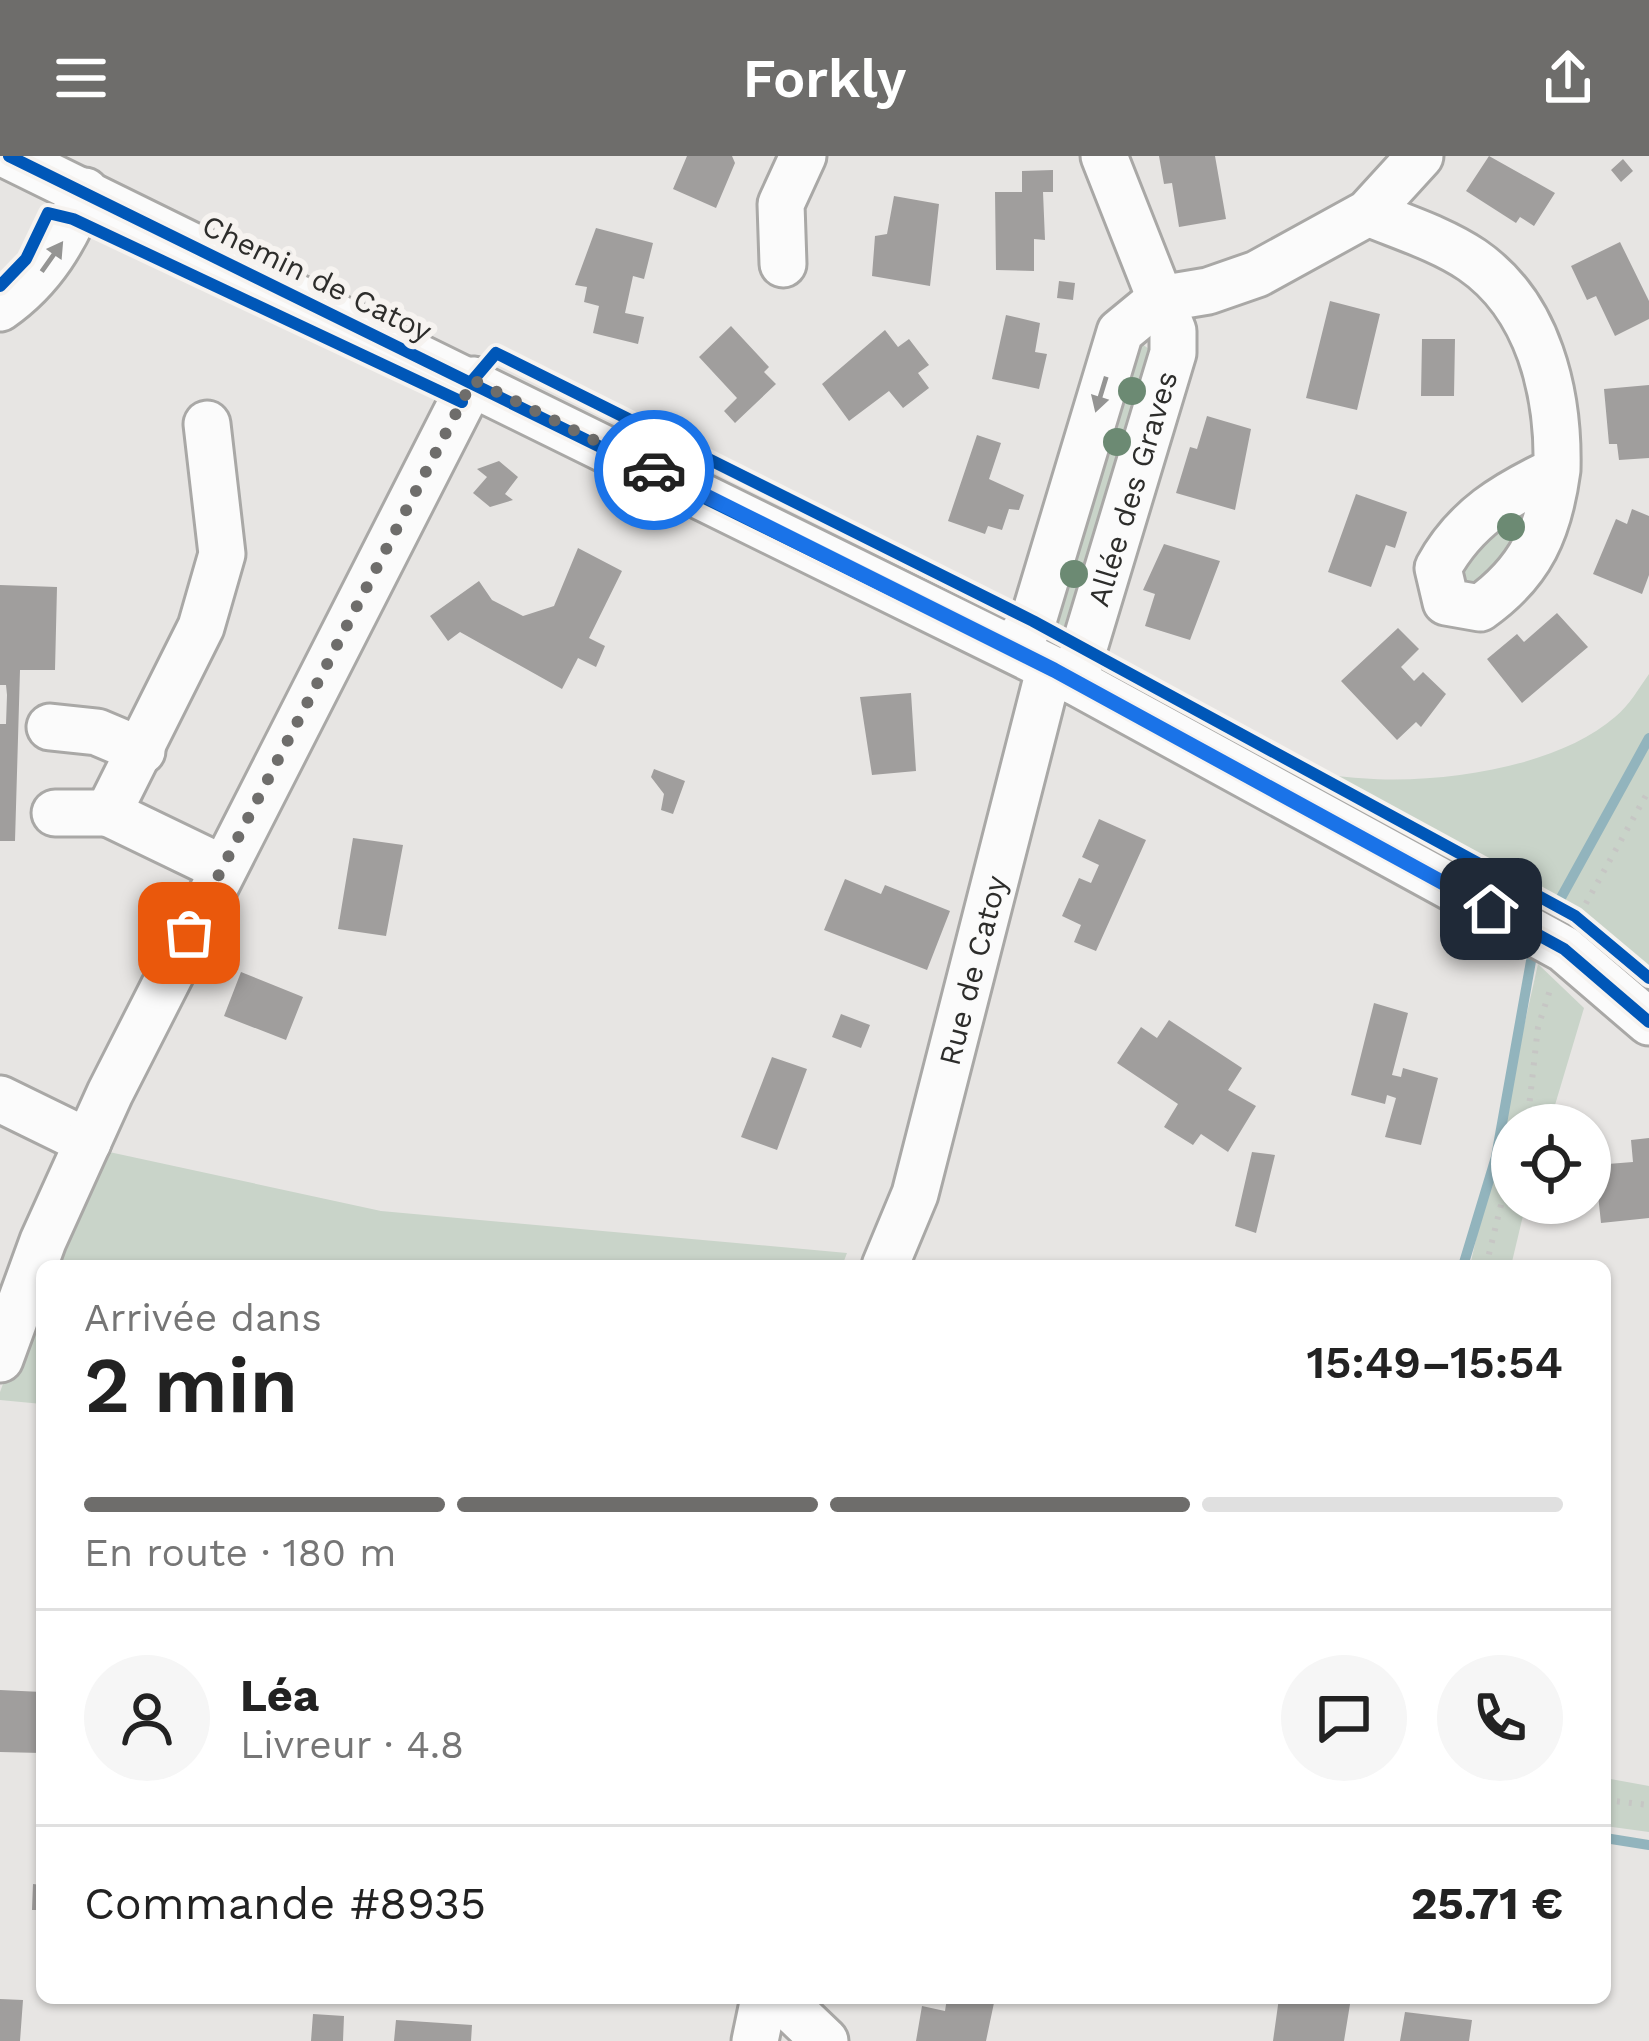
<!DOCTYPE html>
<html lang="fr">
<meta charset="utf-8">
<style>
:root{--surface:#fff;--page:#f6f6f6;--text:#222;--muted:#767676;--line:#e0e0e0;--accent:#6e6d6b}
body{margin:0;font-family:"Work Sans",sans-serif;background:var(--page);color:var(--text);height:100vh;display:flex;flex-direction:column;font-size:45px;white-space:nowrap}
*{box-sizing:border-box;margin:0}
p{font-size:39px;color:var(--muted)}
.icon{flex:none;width:66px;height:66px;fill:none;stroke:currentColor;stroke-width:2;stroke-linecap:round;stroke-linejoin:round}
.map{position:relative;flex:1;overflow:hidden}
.details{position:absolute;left:36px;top:1104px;width:1575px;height:744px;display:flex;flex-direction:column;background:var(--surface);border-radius:18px;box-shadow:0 3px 9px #0004}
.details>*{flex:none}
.buttons{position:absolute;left:1491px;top:948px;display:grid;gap:24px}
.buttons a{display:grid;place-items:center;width:120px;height:120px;border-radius:50%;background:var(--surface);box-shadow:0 3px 9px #0004;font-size:60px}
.pin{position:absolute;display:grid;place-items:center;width:102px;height:102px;color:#fff;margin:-51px;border-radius:24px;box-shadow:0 6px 18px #0006}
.courier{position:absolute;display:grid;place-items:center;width:120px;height:120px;margin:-60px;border:9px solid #1a73e8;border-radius:50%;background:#fff;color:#222;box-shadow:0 3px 15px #0007}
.headline em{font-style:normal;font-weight:600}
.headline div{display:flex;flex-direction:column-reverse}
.headline{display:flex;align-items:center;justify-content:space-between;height:204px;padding:0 48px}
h1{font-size:78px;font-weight:600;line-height:90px}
.bar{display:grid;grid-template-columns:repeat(4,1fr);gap:18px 12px;align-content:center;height:144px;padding:0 48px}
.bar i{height:15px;border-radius:9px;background:var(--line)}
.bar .selected{background:var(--accent)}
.bar p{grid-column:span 4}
.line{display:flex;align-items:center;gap:30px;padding:0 48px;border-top:3px solid var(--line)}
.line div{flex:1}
.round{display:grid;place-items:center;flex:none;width:126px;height:126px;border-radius:63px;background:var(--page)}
header{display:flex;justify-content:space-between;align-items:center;height:156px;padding:0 48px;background:var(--accent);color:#fff;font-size:54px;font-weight:600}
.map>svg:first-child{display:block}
.green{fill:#c9d4c9}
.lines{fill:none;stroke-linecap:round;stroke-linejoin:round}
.stream{stroke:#92b4bd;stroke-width:10}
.building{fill:#a09e9d}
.minor-casing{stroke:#a9a8a6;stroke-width:51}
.path{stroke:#c6c6c4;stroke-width:6;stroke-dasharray:3 9;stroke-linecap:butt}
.minor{stroke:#fbfbfb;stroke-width:45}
.cycleway-casing{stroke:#f6f3f0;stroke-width:20}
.cycleway{stroke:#0057b8;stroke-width:12}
.tree{fill:#6c8a73}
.oneway{fill:#949493}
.done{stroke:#6e6d6b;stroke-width:12;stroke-dasharray:0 21.6}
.route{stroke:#1a73e8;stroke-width:15}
.labels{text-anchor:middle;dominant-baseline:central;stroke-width:12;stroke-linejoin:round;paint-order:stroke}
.street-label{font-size:30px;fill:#2d2d2b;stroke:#f6f3f0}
</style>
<header><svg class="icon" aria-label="menu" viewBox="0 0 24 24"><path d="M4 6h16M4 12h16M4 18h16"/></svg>Forkly<svg class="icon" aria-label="share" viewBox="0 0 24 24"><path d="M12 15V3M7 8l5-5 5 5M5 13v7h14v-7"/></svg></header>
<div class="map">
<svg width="1649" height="1885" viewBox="0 0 1649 1885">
<rect width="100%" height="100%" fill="#e7e5e3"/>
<path class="green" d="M1142,188l7,5 -1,11 -85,270 -9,-6 81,-278z
M1532,347l-14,40 -47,47 -17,-12 15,-25z
M1649,518v316l-55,-53 -44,-32 -328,-171c19,9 38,21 58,28 88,34 263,18 335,-45 14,-11 24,-29 34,-43z
M1538,808l46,44 -35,117h-37v78h14l-15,63h-41z
M100,994l281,61 466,42 -5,13h-795z
M42,1122v126l-42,-4v-8z
M1605,1622l44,8v46l-44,-6z"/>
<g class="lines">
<path class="stream" d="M1552,758l97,-176
M1463,1110l33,-109 35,-196
M1605,1682l44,7"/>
</g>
<path class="building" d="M687,0h45l3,7 -19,45 -43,-19z
M1159,0h56l11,63 -47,8 -7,-44 -8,1z
M1489,0l66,37 -21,33 -14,-9 -4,6 -50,-32z
M1623,3l10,12 -12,11 -10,-12z
M1053,14v22h-10l2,48 -11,-1v32l-38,-1 -1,-78h27v-21z
M894,40l45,8 -9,82 -58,-10 3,-40 12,-2z
M596,72l57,15 -9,36 -11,-3 -8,37 19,4 -6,27 -45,-11 6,-27 -15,-4 3,-15 -12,-2z
M1620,86l29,59v18l-34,17 -19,-40 -9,4 -16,-34z
M1059,125l16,2 -2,17 -16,-2z
M1330,145l50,13 -23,96 -51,-12z
M1006,159l34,8 -5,29 12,2 -8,35 -47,-10z
M731,170l38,41 -5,5 12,12 -41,39 -11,-12 13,-13 -38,-41z
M885,174l13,17 11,-8 20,26 -11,8 11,15 -26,20 -14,-17 -40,30 -27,-37z
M1422,183h33l-1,57h-33z
M1649,229v73l-30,2 -2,-16h-8l-5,-55z
M1207,260l44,13 -16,81 -59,-17 14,-46 7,2z
M977,279l24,8 -12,36 35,16 -5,15 -10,-1 -7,21 -14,-4 -3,8 -37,-13z
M499,305l19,16 -13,17 8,6 -23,7 -17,-14 14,-16 -10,-8z
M1356,338l51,18 -12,36 -9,-3 -15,42 -43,-15z
M1632,353l17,7v59l-7,19 -49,-20 23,-55 11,5z
M1164,388l56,17 -30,79 -45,-14 10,-32 -12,-4z
M578,392l44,23 -33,67 16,8 -9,21 -18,-9 -16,31 -102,-57 -12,9 -18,-25 49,-35 13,19 31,16 31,-10z
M0,429l57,2 -2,83h-35l-5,171h-15v-117h6l1,-29 -1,-10h-6z
M1557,457l31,34 -66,56 -35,-44 30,-25 7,8z
M1398,472l21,21 -18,18 13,14 9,-9 23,22 -25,33 -5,-5 -19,18 -56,-59z
M911,537l5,78 -44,4 -12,-78z
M654,613l31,12 -12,33 -12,-4 3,-16 -13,-17z
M1099,663l47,21 -50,111 -22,-9 7,-17 -19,-9 17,-38 12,5 8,-18 -17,-8z
M353,682l50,7 -17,91 -48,-7z
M845,723l36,15 4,-9 65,26 -23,59 -103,-40z
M241,816l62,25 -17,43 -62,-24z
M1374,847l34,10 -16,62 9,2 2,-9 35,10 -17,67 -36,-8 11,-39 -9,-3 -2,9 -34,-9z
M841,858l29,11 -9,23 -29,-11z
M1169,864l73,48 -14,22 28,16 -28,46 -27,-18 -8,11 -29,-18 14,-23 -61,-41 24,-36 16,11z
M772,901l35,12 -30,81 -36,-13z
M1649,982v80l-48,5 -5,-47 -6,1v-32l5,20 38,-3 -2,-22z
M1252,996l23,3 -19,78 -21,-7z
M0,1534l42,2 -1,61 -41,-1z
M33,1728l9,1v25h-10z
M947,1842h48l-9,43h-70l6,-35 23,5z
M1279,1842h72l-7,43h-71z
M0,1843l23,1 -3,41h-20z
M1405,1856l67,8 -3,21h-69z
M313,1858l31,2 -1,25h-32z
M396,1864l76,5 -1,16h-77z"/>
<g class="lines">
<defs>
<g id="minor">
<path d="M9,0l1045,514 510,279 85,73"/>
<path d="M1368,57c34,14 73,26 104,47 67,46 87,133 85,210 -51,24 -92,48 -119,98l8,34 34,6c51,-36 69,-78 77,-138"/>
<path d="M783,108l-2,-60 22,-48"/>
<path d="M0,152c43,-30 65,-69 85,-117"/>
<path d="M207,268l15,130 -21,73 -93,186 114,55"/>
<path d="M1011,492l22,-27 87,-289 40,-33 48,-8 49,-17 111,-61 52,-57"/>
<path id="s1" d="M1074,525l99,-328v-22l-69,-175"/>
<path d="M50,571l47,5 45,19"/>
<path d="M55,657h53"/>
<path d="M0,943l88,43"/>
<path id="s2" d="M885,1110l30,-72 130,-508 9,-16"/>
<path d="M0,1203l43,-118 67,-148 363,-713"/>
<path d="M780,1842l45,43"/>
<path d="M755,1885l9,-43"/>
</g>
</defs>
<use href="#minor" class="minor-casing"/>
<path class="path" d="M1580,758l69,-124
M1527,969l11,-98 13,-40
M1486,1110l26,-106
M1605,1644l44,5"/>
<use href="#minor" class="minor"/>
<defs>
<path id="cycleway" d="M9,0l1045,514 510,279 85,73
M0,130l26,-27 22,-46 25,6 389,183
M473,224l23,-27 537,268 542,295 74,62"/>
</defs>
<use href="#cycleway" class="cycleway-casing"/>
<use href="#cycleway" class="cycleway"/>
</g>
<g class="tree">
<circle cx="1132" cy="235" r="14"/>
<circle cx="1117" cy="286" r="14"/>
<circle cx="1511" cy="371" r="14"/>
<circle cx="1074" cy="418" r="14"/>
</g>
<defs><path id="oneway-solid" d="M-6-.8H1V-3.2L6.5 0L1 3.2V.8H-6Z" transform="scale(3)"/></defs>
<g class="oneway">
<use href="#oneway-solid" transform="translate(52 101) rotate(-55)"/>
<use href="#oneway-solid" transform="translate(1101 238) rotate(107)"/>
</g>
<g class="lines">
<path class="done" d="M189,777l284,-553 181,90"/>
<path class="route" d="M654,314l400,200 437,239"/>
</g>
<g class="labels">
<g class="street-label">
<text transform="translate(317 122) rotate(26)">Chemin de Catoy</text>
<text stroke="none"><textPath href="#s1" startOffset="201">Allée des Graves</textPath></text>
<text stroke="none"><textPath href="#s2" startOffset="309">Rue de Catoy</textPath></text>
</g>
</g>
</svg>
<div class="buttons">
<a><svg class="icon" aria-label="locate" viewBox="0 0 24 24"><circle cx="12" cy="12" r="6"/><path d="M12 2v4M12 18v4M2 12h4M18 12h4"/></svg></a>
</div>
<div class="pin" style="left:189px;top:777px;background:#ea580c"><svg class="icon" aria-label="bag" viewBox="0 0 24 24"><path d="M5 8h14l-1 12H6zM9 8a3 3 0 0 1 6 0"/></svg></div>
<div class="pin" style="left:1491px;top:753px;background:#1f2937"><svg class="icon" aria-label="home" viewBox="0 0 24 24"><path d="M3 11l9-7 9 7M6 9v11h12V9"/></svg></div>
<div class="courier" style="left:654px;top:314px"><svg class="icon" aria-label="car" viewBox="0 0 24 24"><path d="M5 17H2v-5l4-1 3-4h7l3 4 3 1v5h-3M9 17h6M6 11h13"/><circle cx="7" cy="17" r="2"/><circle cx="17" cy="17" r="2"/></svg></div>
<section class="details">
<div class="headline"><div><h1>2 min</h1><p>Arrivée dans</p></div><em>15:49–15:54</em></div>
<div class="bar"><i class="selected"></i><i class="selected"></i><i class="selected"></i><i></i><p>En route · 180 m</p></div>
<div class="line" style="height:216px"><a class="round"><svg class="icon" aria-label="person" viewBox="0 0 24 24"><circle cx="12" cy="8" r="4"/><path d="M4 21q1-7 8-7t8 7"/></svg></a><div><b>Léa</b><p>Livreur · 4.8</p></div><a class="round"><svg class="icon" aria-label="chat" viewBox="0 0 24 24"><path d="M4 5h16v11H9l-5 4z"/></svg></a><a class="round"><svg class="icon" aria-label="phone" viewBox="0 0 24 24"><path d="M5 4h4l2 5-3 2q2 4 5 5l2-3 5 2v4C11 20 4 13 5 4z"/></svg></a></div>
<div class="line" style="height:156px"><div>Commande #8935</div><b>25.71 €</b></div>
</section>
</div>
